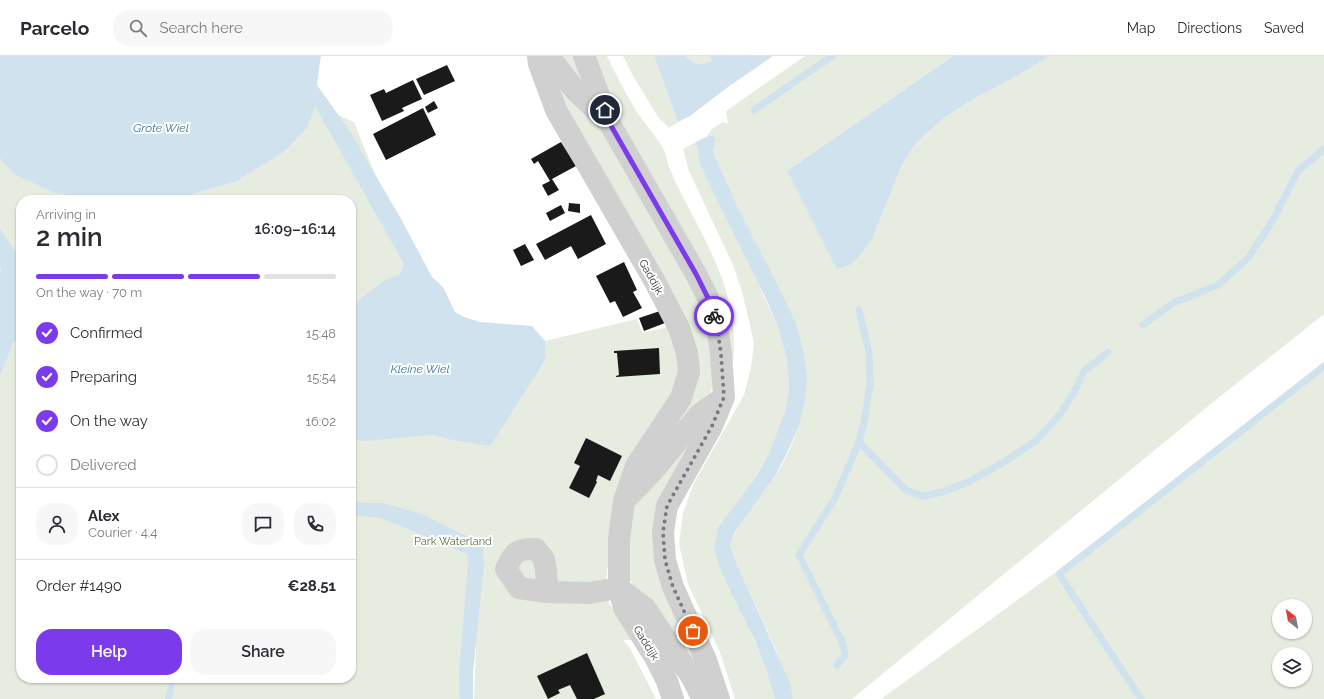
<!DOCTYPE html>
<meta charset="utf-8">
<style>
:root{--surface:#fff;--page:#f7f7f7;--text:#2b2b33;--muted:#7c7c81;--line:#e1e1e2;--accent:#7c3aed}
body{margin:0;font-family:Raleway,sans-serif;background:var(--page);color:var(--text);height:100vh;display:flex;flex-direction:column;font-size:15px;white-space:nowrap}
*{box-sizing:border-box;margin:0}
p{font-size:13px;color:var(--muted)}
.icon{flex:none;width:22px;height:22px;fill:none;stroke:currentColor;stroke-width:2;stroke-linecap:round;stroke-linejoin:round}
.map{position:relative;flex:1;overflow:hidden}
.sheet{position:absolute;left:16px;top:139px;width:340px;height:488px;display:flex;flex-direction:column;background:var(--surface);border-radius:16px;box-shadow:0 1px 3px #0004}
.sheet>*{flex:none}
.needle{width:26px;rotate:328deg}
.controls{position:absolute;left:1272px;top:543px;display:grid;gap:8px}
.controls a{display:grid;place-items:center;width:40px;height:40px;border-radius:50%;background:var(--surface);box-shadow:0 1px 3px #0004;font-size:20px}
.pin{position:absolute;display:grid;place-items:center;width:34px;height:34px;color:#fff;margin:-17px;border:2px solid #fff;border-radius:50%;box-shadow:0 1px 4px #0007}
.courier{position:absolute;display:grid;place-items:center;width:40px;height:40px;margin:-20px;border:3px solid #7c3aed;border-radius:50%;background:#fff;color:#222;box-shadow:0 1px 5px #0007}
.summary em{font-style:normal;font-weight:600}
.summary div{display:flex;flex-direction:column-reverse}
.summary{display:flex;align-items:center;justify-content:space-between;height:68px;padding:0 20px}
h1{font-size:26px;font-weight:600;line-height:30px}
.bar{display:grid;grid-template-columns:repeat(4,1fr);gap:6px 4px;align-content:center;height:48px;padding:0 20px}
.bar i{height:5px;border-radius:3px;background:var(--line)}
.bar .current{background:var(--accent)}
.bar p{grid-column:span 4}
.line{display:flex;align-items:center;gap:10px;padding:0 20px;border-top:1px solid var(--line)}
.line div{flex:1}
.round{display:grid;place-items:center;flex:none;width:42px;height:42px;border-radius:16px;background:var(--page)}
ol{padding:0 20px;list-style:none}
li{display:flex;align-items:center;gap:12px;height:44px}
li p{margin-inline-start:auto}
li .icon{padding:4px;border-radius:50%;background:var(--accent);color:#fff;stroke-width:4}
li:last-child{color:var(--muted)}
li i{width:22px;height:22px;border:2px solid var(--line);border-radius:50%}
.action{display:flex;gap:8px;margin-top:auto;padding:8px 20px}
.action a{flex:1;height:46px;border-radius:16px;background:var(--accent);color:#fff;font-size:16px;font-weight:600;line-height:46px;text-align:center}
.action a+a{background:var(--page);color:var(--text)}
header{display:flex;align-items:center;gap:24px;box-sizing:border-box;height:56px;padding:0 20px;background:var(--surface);border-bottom:1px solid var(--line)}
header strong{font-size:19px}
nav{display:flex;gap:22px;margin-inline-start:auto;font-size:14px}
.search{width:280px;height:36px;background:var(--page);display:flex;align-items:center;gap:10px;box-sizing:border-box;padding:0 14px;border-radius:16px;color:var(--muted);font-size:15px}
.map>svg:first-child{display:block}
.green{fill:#e6ecdf;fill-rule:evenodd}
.water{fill:#cfe2ee}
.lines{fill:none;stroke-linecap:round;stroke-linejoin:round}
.stream{stroke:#cfe2ee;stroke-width:7}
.building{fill:#1a1a1a}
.minor{stroke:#d0d0d0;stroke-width:22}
.done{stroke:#7a7a7a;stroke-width:4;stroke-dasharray:0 7.2}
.route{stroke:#7c3aed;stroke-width:5}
.labels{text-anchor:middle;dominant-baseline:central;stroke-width:4;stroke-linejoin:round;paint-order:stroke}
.street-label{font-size:11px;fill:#333;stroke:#fff}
.park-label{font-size:11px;fill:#56703f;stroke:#fff}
.water-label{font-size:12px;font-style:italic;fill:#3f7597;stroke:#fff}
</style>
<header>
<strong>Parcelo</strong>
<div class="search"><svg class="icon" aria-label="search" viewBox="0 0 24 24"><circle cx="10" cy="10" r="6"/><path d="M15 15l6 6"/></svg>Search here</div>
<nav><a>Map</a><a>Directions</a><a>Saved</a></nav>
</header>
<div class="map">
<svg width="1324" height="643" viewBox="0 0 1324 643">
<rect width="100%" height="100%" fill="#fff"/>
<path class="green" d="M554,0h22l18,46z
M589,0h18c9,19 19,38 30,56 9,14 21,26 28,40 1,4 2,8 3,12 2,6 5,11 7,17 31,63 68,115 57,189l-6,-22 -91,-190z
M623,0h31l24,66 -9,6 -11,-11 -26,-43z
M686,0h25l-1,1 2,4c-11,5 -18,5 -26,-5z
M805,0h148l-166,115 85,68 30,-74 11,-18 16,-16 15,-13 24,-16 56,-30 26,-16h274v258l-112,89 -360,296h-59l-1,-5 -16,-44 -40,-88 -6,-18c10,-24 29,-44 44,-66 15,-22 25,-50 31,-77l-38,-137 -31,-61 -23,-51 3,-12 -3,-5 -7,2 6,-8 11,-7 5,2 -2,-13z
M547,15l61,59 95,172 11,77 -3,12 -5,10 -64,76 51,-96z
M312,48l42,18 56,139 -6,3 -4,10 33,161 16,4 28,2 13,4 48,-73 8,-15 -1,-16 92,-22 6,14 28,-7 12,48 -76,195 -1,29 27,42h-10l7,8 26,51h-182l2,-54 -17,29 2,25h-461v-324l1,-4 -1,-59v-166l148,54h-127v478h330v-478h-191l77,-19 47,-29z
M696,86l4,23 38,75 40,87 9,33 2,28 -4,23 -16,42 -55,94c17,52 48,98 61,152h-40l-15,-47 -32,-68 -9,-40 4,-31 11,-30 50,-88 7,-27 3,-25 -10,-44 -10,-32 -45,-96 -6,-22z
M1324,314v329h-443l171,-124zM1279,550h26v26h-26zM1279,598h26v26h-26z
M703,360l-49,113 47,133 -9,9 -63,-92 -5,-53 7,-21z"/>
<path class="water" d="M0,0h321l-1,5 -3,24 32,45 51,87 32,60 11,10 12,25 9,5 16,5 52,4 13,15 1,16 -8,15 -48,74 -38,-6 -19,-5 -68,6 -14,-2v-133l31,-24 18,-8 4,-10 -89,-158 -8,22 -23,24 -47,29 -45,13 -13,6h-69l-55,-7 -41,-19 -14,-16z
M654,0h32c8,9 15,10 26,5l-2,-4 1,-1h62l-45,31 -38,29 -12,6z
M953,0h97l-26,16 -56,30 -24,16 -15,13 -16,16 -11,18 -30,74 -15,20 -7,6 -13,4 -50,-98z
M713,79l3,5 -3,12 23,51 31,61 29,59 7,26 4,27 -2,25 -5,22 -14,32 -11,21 -40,56 -5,12 6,18 54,121 3,16h-18l-9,-30 -11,-28 -34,-70 -7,-24 4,-19 37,-50 14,-25 16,-42 4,-23 -2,-28 -9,-33 -12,-28 -66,-134 -4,-23 10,-5z
M0,173l21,30v83l-7,-1 -14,34v-101l2,-4 -2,-3z
M351,445l16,2h16l39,11 61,31 1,19 -11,108v27h-13l-1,-25 9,-111 -1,-9 -78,-33 -10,-3 -28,-3z
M170,622h6l-4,21h-7z"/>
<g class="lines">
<path class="stream" d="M754,54l78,-54
M1143,269l30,-22 45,-18 30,-27 24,-36 26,-51 26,-22
M859,386l47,48 16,6 21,-4 27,-11 34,-19 33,-22 24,-27 13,-21 10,-21 24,-19
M837,609l8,-10 -2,-11 -44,-89 36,-57 24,-56 5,-19 6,-39 -1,-32 -10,-42
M1141,643l-82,-125 265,-208"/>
</g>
<path class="building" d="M447,9l8,16 -31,14 -8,-16z
M413,24l9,19 -20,9 2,3 -22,10 -12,-26 14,-6 2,4z
M434,45l4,7 -10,5 -3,-6z
M423,52l13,27 -50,25 -13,-26z
M561,86l15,24 -24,13 7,11 -11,6 -6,-11 8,-4 -12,-20 -4,3 -3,-5z
M569,147l11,1v9l-12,-2z
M561,149l4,8 -15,8 -4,-8z
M591,159l15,29 -28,15 -7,-13 -26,14 -9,-16z
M525,188l9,16 -13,6 -8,-16z
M624,206l13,28 -4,2 9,16 -19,9 -8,-16 -5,2 -14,-27z
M660,255l5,12 -21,8 -5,-13z
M659,292l1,26 -44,3v-1l3,-1 -2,-22h-3v-2z
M586,382l36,18 -12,25 -12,-6 -2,6 1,1 -8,16 -20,-10 11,-22 -6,-3z
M587,597l18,41 -11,5h-17l-7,-14 -12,5 2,3 -12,6 -11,-23z"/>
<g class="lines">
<path class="minor" d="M538,0l1,8 17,46 98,170 25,48 8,25 2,19 -8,26 -45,68 -12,35
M549,0l25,33 31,30
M584,0l26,68 86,150 12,24 9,28 4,28 3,43 -12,29 -45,80 -4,26 2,28 8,27 33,73 13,39
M619,532l26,20 46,68 12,23
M547,536l-1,-22 -2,-11 -8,-10c-19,0 -22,2 -30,20l13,19 28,4 42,1 30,-5
M673,643l-6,-18 -11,-22 -32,-51 -5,-20v-49l5,-38 29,-30 46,-56 25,-18"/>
</g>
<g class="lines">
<path class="done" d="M693,575l-20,-44 -8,-27 -2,-28 4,-26 45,-80 12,-29 -3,-43 -4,-28 -3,-10"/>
<path class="route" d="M605,54l5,14 86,150 12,24 6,18"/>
</g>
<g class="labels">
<g class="street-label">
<text transform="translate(651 221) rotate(61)">Gaddijk</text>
<text transform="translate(646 587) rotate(58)">Gaddijk</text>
</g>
<g class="park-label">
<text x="453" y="485">Park Waterland</text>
</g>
<g class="water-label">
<text x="161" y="72">Grote Wiel</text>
<text x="420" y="313">Kleine Wiel</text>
</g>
</g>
</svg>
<div class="controls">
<a><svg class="needle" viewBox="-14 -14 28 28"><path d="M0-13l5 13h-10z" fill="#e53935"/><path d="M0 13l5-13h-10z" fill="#7c7c81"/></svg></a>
<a><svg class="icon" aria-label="layers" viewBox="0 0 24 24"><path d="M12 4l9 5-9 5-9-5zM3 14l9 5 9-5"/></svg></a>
</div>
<div class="pin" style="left:693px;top:575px;background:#ea580c"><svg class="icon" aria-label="bag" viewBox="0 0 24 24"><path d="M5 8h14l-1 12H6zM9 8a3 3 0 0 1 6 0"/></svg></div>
<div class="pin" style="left:605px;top:54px;background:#1f2937"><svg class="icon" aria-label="home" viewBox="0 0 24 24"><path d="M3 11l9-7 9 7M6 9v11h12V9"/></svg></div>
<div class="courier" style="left:714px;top:260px"><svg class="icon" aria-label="bike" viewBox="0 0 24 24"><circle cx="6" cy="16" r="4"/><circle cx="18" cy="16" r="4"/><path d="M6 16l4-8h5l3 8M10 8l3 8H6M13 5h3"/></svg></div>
<section class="sheet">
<div class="summary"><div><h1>2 min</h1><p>Arriving in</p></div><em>16:09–16:14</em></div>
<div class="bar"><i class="current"></i><i class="current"></i><i class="current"></i><i></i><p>On the way · 70 m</p></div>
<ol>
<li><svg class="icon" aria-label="check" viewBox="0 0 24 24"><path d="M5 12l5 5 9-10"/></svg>Confirmed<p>15:48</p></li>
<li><svg class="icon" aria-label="check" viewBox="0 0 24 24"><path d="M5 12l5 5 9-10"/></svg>Preparing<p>15:54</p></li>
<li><svg class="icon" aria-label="check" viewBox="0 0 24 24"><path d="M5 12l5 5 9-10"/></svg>On the way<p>16:02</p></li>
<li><i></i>Delivered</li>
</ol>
<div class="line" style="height:72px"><a class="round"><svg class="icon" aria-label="person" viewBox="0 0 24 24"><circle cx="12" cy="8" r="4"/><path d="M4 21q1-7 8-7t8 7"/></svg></a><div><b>Alex</b><p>Courier · 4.4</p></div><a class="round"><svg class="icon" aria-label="chat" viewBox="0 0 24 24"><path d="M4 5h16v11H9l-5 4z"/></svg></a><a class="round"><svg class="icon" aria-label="phone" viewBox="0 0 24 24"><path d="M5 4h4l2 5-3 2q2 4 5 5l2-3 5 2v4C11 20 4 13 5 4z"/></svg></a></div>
<div class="line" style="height:52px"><div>Order #1490</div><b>€28.51</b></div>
<div class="action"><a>Help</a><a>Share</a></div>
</section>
</div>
